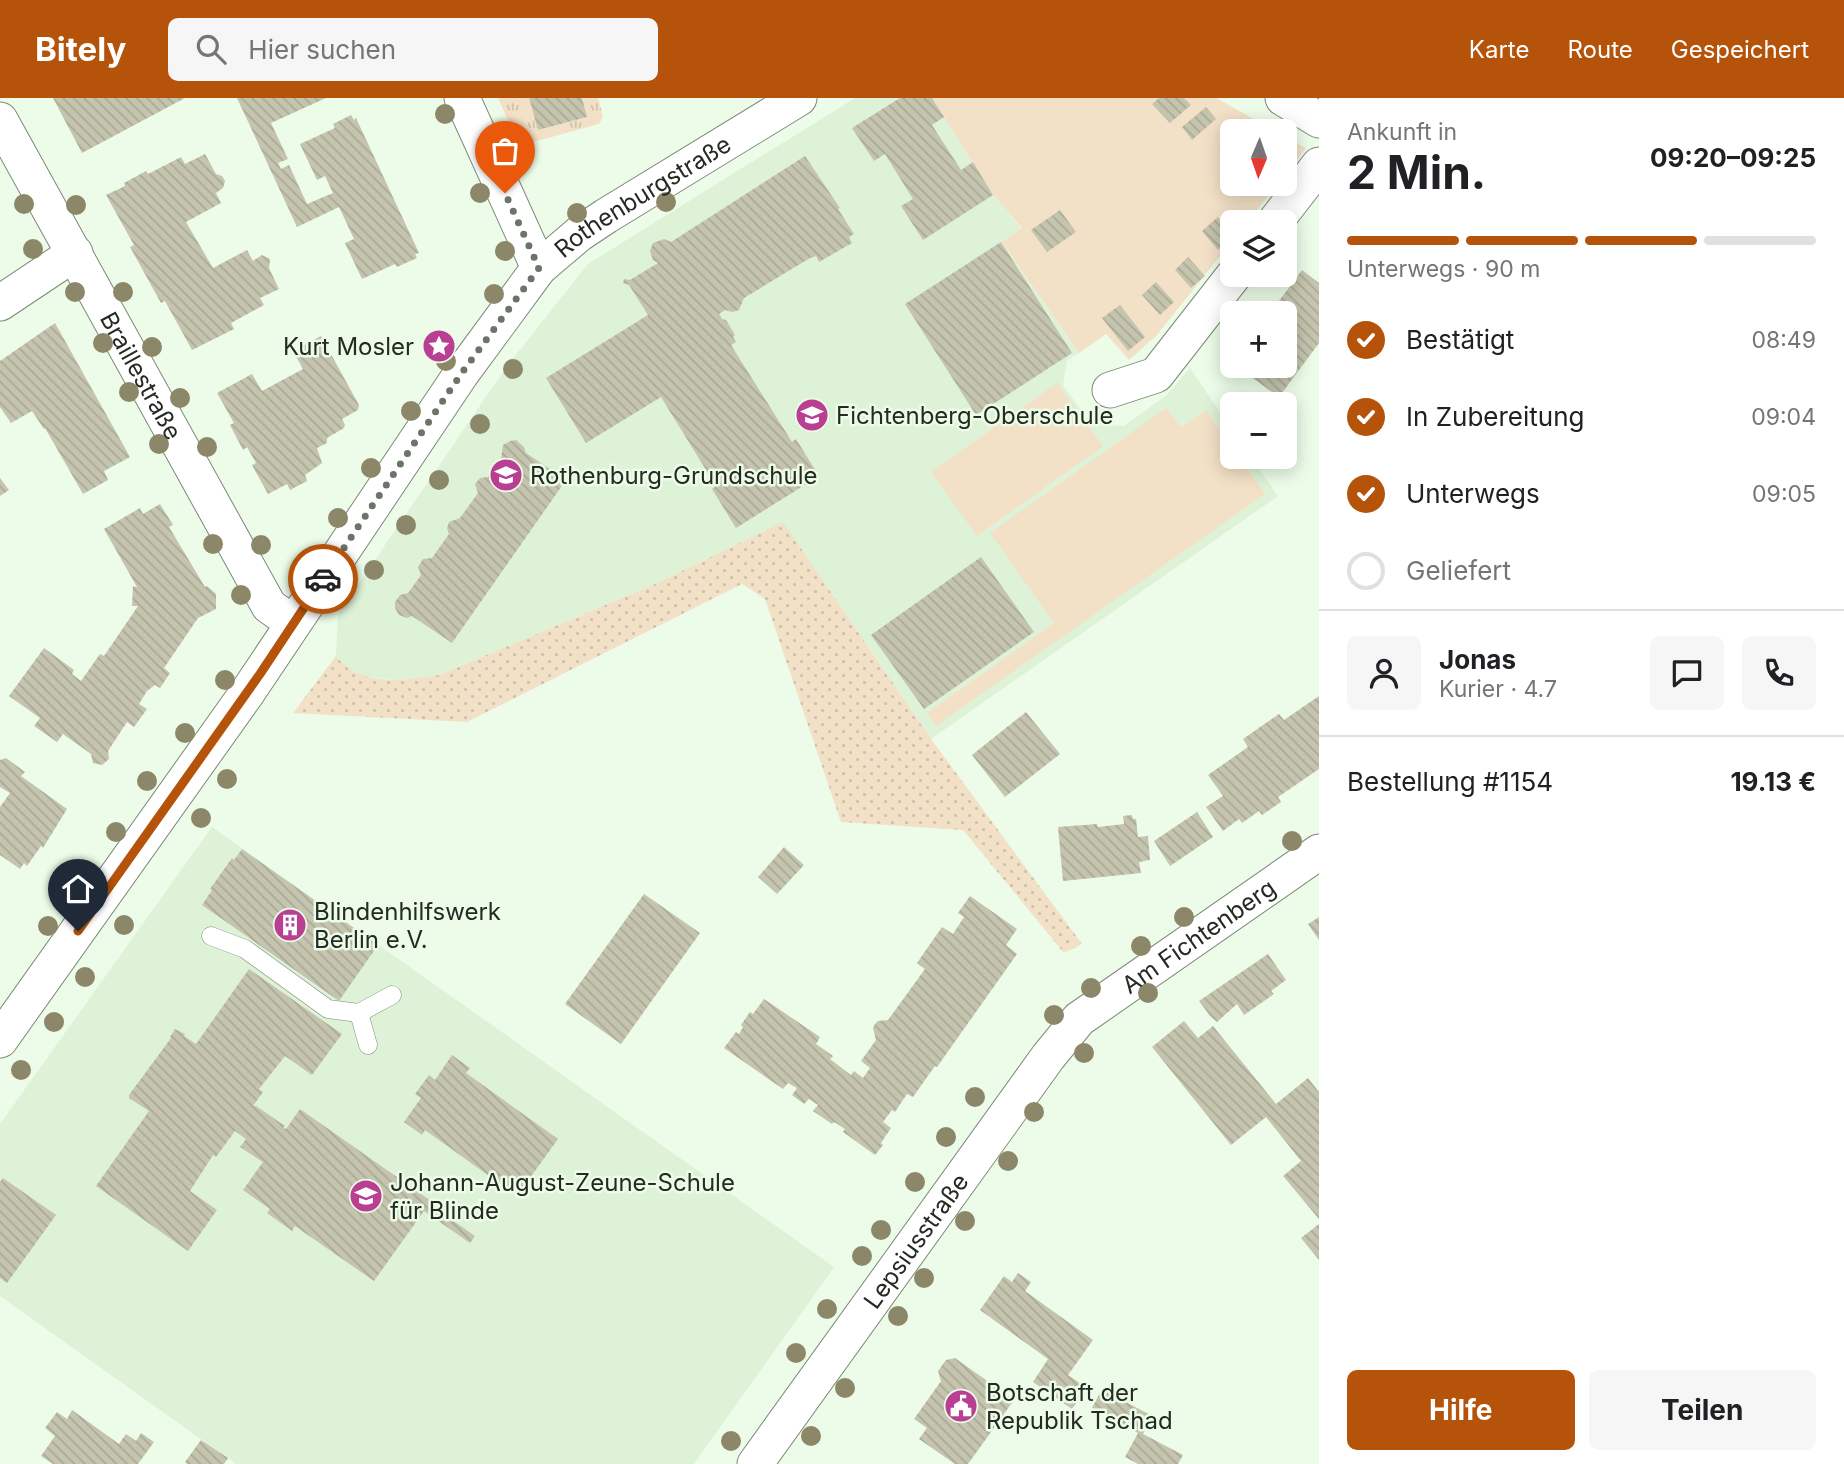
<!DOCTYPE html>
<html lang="de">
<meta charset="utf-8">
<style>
:root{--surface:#fff;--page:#f6f6f6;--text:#202124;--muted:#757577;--line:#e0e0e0;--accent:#b45309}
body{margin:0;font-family:Inter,sans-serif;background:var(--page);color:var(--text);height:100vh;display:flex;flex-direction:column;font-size:26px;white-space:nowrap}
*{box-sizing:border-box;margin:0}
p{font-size:23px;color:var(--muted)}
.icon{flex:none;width:38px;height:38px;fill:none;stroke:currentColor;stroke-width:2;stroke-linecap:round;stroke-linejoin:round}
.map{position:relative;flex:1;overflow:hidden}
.details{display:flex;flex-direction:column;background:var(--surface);width:525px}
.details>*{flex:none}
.needle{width:46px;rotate:182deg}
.buttons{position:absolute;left:1220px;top:21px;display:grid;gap:14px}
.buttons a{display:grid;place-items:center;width:77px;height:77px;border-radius:10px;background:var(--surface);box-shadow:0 4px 18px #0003;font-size:35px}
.pin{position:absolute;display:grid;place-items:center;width:60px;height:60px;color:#fff;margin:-72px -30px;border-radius:50% 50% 50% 0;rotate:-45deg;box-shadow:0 0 7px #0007}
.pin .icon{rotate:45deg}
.courier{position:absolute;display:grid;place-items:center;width:70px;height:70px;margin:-35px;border:5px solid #b45309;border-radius:50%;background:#fff;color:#222;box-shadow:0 2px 9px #0007}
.summary em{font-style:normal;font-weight:700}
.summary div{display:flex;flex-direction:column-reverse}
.summary{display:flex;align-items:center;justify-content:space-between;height:119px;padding:0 28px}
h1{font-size:46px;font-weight:700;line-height:52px}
.bar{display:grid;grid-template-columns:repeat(4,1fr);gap:10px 7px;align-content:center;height:84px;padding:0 28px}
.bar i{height:9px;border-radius:5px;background:var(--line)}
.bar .active{background:var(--accent)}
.bar p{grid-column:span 4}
.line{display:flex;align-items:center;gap:18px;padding:0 28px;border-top:2px solid var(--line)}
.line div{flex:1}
.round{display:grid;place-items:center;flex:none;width:74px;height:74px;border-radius:10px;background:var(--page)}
ol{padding:0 28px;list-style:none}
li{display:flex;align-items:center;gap:21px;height:77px}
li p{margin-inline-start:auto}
li .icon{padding:7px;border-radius:50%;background:var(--accent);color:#fff;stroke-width:4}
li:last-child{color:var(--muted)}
li i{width:38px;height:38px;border:4px solid var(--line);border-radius:50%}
.action{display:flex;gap:14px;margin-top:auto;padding:14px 28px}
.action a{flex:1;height:80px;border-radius:10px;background:var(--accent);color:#fff;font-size:28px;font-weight:700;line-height:80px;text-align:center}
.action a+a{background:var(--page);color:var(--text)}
header{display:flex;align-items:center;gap:42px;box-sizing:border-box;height:98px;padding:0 35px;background:var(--accent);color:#fff}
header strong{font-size:33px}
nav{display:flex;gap:38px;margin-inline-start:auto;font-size:24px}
.search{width:490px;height:63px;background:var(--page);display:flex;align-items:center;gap:18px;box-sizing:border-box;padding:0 24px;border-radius:10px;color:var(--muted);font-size:26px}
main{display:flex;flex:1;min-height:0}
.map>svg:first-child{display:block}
.built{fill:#def2d8}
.grass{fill:url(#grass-tufts)}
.park{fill:url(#park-dots)}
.garden{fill:#f3e1c7}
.building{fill:url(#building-back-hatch)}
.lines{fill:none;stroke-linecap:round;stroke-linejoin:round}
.service-casing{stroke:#7c8978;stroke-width:19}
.minor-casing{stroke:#7c8978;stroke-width:37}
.service{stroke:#fff;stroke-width:18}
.minor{stroke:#fff;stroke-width:35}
.tree{fill:#8c8769}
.done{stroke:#6b7468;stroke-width:7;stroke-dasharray:0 12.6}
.route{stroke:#b45309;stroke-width:9}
.labels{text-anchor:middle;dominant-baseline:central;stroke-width:5;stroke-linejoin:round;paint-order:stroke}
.street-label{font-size:24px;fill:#252a23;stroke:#ecfce8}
.poi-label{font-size:24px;fill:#252a23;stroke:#ecfce8;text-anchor:start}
</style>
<header>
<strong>Bitely</strong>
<div class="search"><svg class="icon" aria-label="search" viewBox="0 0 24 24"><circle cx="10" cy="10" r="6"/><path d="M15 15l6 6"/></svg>Hier suchen</div>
<nav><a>Karte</a><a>Route</a><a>Gespeichert</a></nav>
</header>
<main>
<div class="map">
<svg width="1319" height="1366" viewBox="0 0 1319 1366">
<defs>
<pattern id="grass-tufts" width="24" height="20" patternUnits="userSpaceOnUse" patternTransform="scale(1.75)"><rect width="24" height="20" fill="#f3e1c7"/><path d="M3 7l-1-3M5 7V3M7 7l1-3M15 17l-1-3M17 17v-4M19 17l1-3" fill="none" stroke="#d0c1ab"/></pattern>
<pattern id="park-dots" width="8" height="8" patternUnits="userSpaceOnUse" patternTransform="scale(1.75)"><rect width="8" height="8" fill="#f3e1c7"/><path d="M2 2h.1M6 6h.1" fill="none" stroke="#d0c1ab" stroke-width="1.8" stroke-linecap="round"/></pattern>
<pattern id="building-back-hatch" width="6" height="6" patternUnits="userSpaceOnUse" patternTransform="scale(1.75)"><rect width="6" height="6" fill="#c5c5af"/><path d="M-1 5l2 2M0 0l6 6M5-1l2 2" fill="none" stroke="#a9a996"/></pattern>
</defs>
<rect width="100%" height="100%" fill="#ecfce8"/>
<path class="built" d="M855,0h77l61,97 29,34 -20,13 77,111 -12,8 -4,24 28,39 33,2 43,-31 23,-27 42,62v27h19l27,39 -347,243 -148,-217 -130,63 -214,90 -28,5 -28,-1 -25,-4 -14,-9 -8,-10 2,-42 169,-248 81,-102z
M212,729l622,440 -140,197h-458l-236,-168v-172z"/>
<path class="grass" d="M498,0h31l9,32 49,-13 -5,-19h16l5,19 -4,7 -80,22z"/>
<path class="park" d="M783,424l148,217 151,205 -18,9 -101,-123 -122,-8 -76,-223 -23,-15 -275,138 -174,-9 43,-57c24,31 68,25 103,19l214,-90z"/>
<path class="garden" d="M932,0h284l59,33h-43v53h46l-31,38h-15v19l-75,94 -28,25 -23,-26 -27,19 -77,-111 20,-14 -29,-33z
M1285,39l21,11 -21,27z
M1057,285l46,63 -126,90 -46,-64z
M1166,310l15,19 25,-17 26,37v10h7l26,37 -329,232 -9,-13 127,-90 -64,-90z"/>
<path class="building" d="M53,0h132l-103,55z
M237,0h89l-55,25 17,36 -10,4 3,6 8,-4 18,39 26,-11 -8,-17 -8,4 -17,-36 35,-16 -2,-4 18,-9 3,5 2,-2 63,135 -4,1 2,4 -20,9 -2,-3 -33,15 -17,-36 9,-4 -15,-32 -42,20z
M529,0h53l5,19 -49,13z
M900,0h32l12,19 -12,8 29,45 12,-8 20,33 -70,45 -22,-34 12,-7 -28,-45 -11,7 -22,-33z
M1159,0h25l7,7 -21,18 -18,-19z
M1206,9l10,12 -24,21 -10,-13z
M205,56l11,20 6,2 3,5 -2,7 -7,5 5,10 -35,19 27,46 34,-18 6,11 9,-6 8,4 -1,9 10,21 -19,9 4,7 -33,18 3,6 -42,21 -27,-49 -4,2 -31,-56 4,-2 -28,-50 19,-9 -1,-3 22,-12 2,3 33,-17 4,7z
M805,58l35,52 -2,1 16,25 -5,3 3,6 -33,19 -3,-6 -6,2 -66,40 -5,12 -7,2 -7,-2 -6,4 3,5 4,1 9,15 -2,2 3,5 -5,3 61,97 4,-3 23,37 -83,52 -24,-39 4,-3 -55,-89 -75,46 -40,-65 102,-63 -19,-30 -6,-2 1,-4 6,1 28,-17 -5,-3 -3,-9 3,-8 11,-4 7,3z
M1060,112l16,22 -29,20 -16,-22z
M1218,119l14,17v4l-14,12 -16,-19z
M1001,144l71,111 -96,62 -71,-111z
M1188,159l17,19 -14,12 -16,-18z
M1302,172l17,13v60l-40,54 -43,-31h48v-53h-14z
M1156,184l18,20 -14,13 -18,-20z
M1120,207l25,32 -17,14 -26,-33z
M55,225l75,134 -26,14 4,9 -25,14 -38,-66 -1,1 -12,-18 -21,12 -11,-16v-46z
M321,238l38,69 -1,5 -16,9 3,6 -1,3 -17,10v5l-10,5 5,15 -17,12 2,6 -17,9 -3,-6 -19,10 -16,-29 4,-2 -9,-16 -4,3 -13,-25 4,-2 -17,-30 35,-19 10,17 41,-22 -10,-18z
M516,342l8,7 2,6 40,27 -114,163 -40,-27 -5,2 -8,-3 -4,-7v-6l5,-7 8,-2 13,-18 -3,-8 5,-8 9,-1 17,-24 -2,-6 2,-6 11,-4 18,-25 -3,-9 5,-6 8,-1 13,-18 2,-14 7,-4z
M0,380l9,12 -9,6z
M160,406l13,21 -4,2 36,60 2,-1 9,8v15l-18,9 -34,50 6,5 -10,15 -5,-3 -8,6 -8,13 8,5 -13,18 -7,-5 -19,29 1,8 -7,6 -9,-2 -2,-9 -28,-20 -6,8 -23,-16 6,-8 -31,-22 35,-48 30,22 -2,4 9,7 19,-27 4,2 34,-50h-6l1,-20 4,1 -33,-58 36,-21 3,6z
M981,459l53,75 -110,77 -53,-74z
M1319,598v73l-41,28 3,5 -19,13 -3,-4 -17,12 -3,-4 -16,12 -17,-24 17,-11 -15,-21 40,-28 -5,-8 36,-25 5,6z
M1026,614l34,42 -55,43 -33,-42z
M6,660l19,14 -4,4 46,33 -24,39 -2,-2 -14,20 -3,-3 -4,6 -20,-14v-48l10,-14 -10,-6v-27z
M1197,714l16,25 -43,29 -16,-25z
M1132,717l1,4h3l2,18 10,-1 2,24 -11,2 2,11 -78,8 -5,-54 39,-3 1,3 26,-3 -1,-8z
M784,749l20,18 -27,29 -19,-17z
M242,751l136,96 -39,56 -137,-96 10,-15 -2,-1 22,-31 2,2z
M644,796l56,39 -79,111 -56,-40z
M970,798l47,33 -11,16 11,9 -80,113 -2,-1 -22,31 -6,-3 -12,18 -3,-2 -9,12 8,6 -10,15 2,2 -8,10 -32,-23 2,-3 -11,-7 -2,2 -19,-13 5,-6 -9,-6 -5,5 -12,-9 5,-7 -9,-5 -5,6 -59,-41 12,-16 3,2 4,-7 -2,-2 9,-13 3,2 11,-15 56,38 -4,7 17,12 -3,3 21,16 3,-4 9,7 7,-10 -9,-7 15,-21 -3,-12 2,-4 3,-3 10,-1 37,-51 -8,-6 25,-36 11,7 11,-17 -6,-4z
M1319,819v23l-11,-16z
M1268,856l18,26 -15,11 3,3 -30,21 -7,-11 -20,18 -7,-6 -11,-15z
M249,871l93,65 -30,41 -27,-19 -26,33 4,3 -10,14h3l29,20 -2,2 3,1 14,-20 131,92 -2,3 46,32 -5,7 -46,-32 -50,70 -79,-55 -3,5 -25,-18 3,-4 -27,-19 20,-28 -23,-15 6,-8 -11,-8 -19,26 -3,-2 -23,36 27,19 -29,41 -92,-65 53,-75 -20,-13v-3l42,-57 -1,-1 5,-8 10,5 -1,2 12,8z
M1184,923l14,17 15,-12 63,78 32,-26 11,14v127l-36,-43 18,-15 -35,-44 -35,28 -79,-98z
M452,957l18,13 -4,5 92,66 -41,57 -92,-66 -3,5 -18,-13 17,-24 -6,-4 14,-19 6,5z
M3,1080l53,37 -49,68 -7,-5v-96z
M1319,1126v36l-18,-22z
M1018,1175l13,9 -6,9 68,49 -25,35 19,13 -15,21 -39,-27 15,-23 -68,-49 24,-34 8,6z
M955,1260l59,42 -46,64h-13l-36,-25 8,-11 -13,-9 27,-38 -3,-10 8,-11z
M1102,1291l50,27 -9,18 40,21 -5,9h-40l-13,-7 13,-24 -46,-25z
M72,1312l47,34 7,-10 10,7 5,-8 13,9 -16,22h-85l-12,-8 14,-20 -10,-8 12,-16 10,7z
M201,1342l27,18 -4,6h-37l-2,-2z"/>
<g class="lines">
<defs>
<path id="service" d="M211,838l34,13 83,60 31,4 33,-18
M359,915l9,32"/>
<g id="minor">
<path d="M462,0l77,170"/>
<path d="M1283,0l36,22"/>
<path id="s1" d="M0,22l269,486 24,17"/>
<path d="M1275,124l44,-57"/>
<path d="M0,205l75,-50"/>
<path d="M1110,292l46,-15 78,-100"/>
<path id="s2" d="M0,942l247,-347 214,-319 78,-106 40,-34 27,-18 193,-118"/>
<path id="s3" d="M755,1366l293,-407 31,-38 240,-167"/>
</g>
</defs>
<use href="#service" class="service-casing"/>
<use href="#minor" class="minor-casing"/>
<use href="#service" class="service"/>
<use href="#minor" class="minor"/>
</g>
<g class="tree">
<circle cx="445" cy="16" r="10"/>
<circle cx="480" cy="95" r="10"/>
<circle cx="666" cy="104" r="10"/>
<circle cx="24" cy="106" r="10"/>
<circle cx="76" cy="107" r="10"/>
<circle cx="577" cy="115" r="10"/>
<circle cx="33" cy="151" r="10"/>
<circle cx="505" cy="153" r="10"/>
<circle cx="75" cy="194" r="10"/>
<circle cx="123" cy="194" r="10"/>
<circle cx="494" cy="196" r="10"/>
<circle cx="103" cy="245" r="10"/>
<circle cx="152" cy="249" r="10"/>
<circle cx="446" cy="263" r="10"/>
<circle cx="513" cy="271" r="10"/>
<circle cx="129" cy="294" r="10"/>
<circle cx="180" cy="300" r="10"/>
<circle cx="411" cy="313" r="10"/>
<circle cx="480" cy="326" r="10"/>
<circle cx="159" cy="346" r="10"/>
<circle cx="207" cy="349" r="10"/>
<circle cx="371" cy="370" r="10"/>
<circle cx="439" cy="382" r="10"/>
<circle cx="338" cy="420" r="10"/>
<circle cx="406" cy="427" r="10"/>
<circle cx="213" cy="446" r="10"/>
<circle cx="261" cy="447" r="10"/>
<circle cx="374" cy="472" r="10"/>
<circle cx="241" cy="497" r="10"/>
<circle cx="225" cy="582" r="10"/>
<circle cx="185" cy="635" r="10"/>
<circle cx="227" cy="681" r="10"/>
<circle cx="147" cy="683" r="10"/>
<circle cx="201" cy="720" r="10"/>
<circle cx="116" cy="734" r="10"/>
<circle cx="1292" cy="743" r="10"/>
<circle cx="85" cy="772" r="10"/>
<circle cx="1184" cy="819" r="10"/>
<circle cx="124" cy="827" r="10"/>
<circle cx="48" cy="828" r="10"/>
<circle cx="1141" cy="848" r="10"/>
<circle cx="85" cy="879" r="10"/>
<circle cx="1091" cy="890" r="10"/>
<circle cx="1148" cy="895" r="10"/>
<circle cx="1054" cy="917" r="10"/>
<circle cx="54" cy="924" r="10"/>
<circle cx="1084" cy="955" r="10"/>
<circle cx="21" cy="972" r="10"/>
<circle cx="975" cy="999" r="10"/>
<circle cx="1034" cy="1014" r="10"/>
<circle cx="946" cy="1039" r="10"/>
<circle cx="1008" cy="1063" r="10"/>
<circle cx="915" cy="1084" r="10"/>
<circle cx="965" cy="1123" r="10"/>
<circle cx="881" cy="1132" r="10"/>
<circle cx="862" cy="1158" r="10"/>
<circle cx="924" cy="1180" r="10"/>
<circle cx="827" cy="1211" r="10"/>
<circle cx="898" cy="1218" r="10"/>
<circle cx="796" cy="1255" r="10"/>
<circle cx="845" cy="1290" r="10"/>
<circle cx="811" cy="1338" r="10"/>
<circle cx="731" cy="1343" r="10"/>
</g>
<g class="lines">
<path class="done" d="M323,481l138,-205 78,-106 -34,-75"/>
<path class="route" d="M78,833l182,-257 63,-95"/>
</g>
<defs>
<symbol id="sight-disc" viewBox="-11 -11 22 22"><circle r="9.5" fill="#b93f92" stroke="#ecfce8"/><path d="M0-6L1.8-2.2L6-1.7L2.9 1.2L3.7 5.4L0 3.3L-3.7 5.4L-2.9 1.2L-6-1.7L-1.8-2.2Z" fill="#fff"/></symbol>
<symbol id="school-disc" viewBox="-11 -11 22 22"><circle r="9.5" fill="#b93f92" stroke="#ecfce8"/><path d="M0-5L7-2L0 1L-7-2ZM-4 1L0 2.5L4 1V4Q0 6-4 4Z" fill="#fff"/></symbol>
<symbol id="building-disc" viewBox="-11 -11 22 22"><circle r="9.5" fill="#b93f92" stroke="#ecfce8"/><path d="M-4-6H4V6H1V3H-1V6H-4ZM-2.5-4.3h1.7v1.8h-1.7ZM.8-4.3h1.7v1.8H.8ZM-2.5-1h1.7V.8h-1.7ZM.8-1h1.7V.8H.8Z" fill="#fff"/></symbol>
<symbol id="civic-disc" viewBox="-11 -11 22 22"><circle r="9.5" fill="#b93f92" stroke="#ecfce8"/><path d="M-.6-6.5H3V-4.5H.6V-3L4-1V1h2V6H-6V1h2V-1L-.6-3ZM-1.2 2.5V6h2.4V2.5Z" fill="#fff"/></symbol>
</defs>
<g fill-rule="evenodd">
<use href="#sight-disc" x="420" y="229" width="38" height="38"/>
<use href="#school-disc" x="793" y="298" width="38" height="38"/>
<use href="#school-disc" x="487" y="358" width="38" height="38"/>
<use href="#building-disc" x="271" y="808" width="38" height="38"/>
<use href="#school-disc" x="347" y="1079" width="38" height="38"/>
<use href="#civic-disc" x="942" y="1289" width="38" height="38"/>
</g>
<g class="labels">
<g class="street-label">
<text stroke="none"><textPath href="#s2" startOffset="1068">Rothenburgstraße</textPath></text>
<text stroke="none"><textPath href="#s1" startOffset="292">Braillestraße</textPath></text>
<text stroke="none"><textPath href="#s3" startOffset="696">Am Fichtenberg</textPath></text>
<text stroke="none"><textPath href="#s3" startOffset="275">Lepsiusstraße</textPath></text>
</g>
<g class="poi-label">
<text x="414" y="248" text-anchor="end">Kurt Mosler</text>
<text x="836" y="317">Fichtenberg-Oberschule</text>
<text x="530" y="377">Rothenburg-Grundschule</text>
<text x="314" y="813">Blindenhilfswerk<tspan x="314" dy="28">Berlin e.V.</tspan></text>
<text x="390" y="1084">Johann-August-Zeune-Schule<tspan x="390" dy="28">für Blinde</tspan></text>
<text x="986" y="1294">Botschaft der<tspan x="986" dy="28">Republik Tschad</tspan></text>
</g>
</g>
</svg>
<div class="buttons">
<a><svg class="needle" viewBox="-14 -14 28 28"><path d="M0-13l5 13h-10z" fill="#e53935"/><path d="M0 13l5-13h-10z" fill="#757577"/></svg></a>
<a><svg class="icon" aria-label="layers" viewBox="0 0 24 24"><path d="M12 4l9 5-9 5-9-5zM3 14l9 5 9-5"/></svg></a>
<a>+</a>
<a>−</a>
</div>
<div class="pin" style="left:505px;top:95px;background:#ea580c"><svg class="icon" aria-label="bag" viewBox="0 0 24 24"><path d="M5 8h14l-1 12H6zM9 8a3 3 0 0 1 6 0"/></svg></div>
<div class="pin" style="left:78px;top:833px;background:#1f2937"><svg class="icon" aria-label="home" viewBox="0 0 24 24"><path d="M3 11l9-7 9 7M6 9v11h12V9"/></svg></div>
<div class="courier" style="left:323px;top:481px"><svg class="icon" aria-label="car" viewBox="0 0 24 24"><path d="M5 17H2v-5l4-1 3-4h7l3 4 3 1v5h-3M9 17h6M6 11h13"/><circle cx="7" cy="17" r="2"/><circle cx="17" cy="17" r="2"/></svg></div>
</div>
<section class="details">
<div class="summary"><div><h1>2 Min.</h1><p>Ankunft in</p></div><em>09:20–09:25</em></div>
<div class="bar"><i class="active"></i><i class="active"></i><i class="active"></i><i></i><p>Unterwegs · 90 m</p></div>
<ol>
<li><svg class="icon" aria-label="check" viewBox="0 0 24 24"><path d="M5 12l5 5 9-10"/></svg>Bestätigt<p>08:49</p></li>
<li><svg class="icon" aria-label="check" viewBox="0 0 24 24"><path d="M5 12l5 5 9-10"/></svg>In Zubereitung<p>09:04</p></li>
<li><svg class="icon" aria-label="check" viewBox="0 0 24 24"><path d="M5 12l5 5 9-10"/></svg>Unterwegs<p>09:05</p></li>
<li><i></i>Geliefert</li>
</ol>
<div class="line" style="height:126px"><a class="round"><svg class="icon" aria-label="person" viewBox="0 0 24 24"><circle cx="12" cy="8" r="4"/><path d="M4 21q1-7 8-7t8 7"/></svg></a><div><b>Jonas</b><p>Kurier · 4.7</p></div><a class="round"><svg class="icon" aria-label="chat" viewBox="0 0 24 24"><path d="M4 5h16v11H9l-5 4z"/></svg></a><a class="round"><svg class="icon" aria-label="phone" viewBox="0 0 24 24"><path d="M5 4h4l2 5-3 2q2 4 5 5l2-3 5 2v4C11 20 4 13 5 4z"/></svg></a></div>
<div class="line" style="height:91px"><div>Bestellung #1154</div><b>19.13 €</b></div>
<div class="action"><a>Hilfe</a><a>Teilen</a></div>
</section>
</main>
